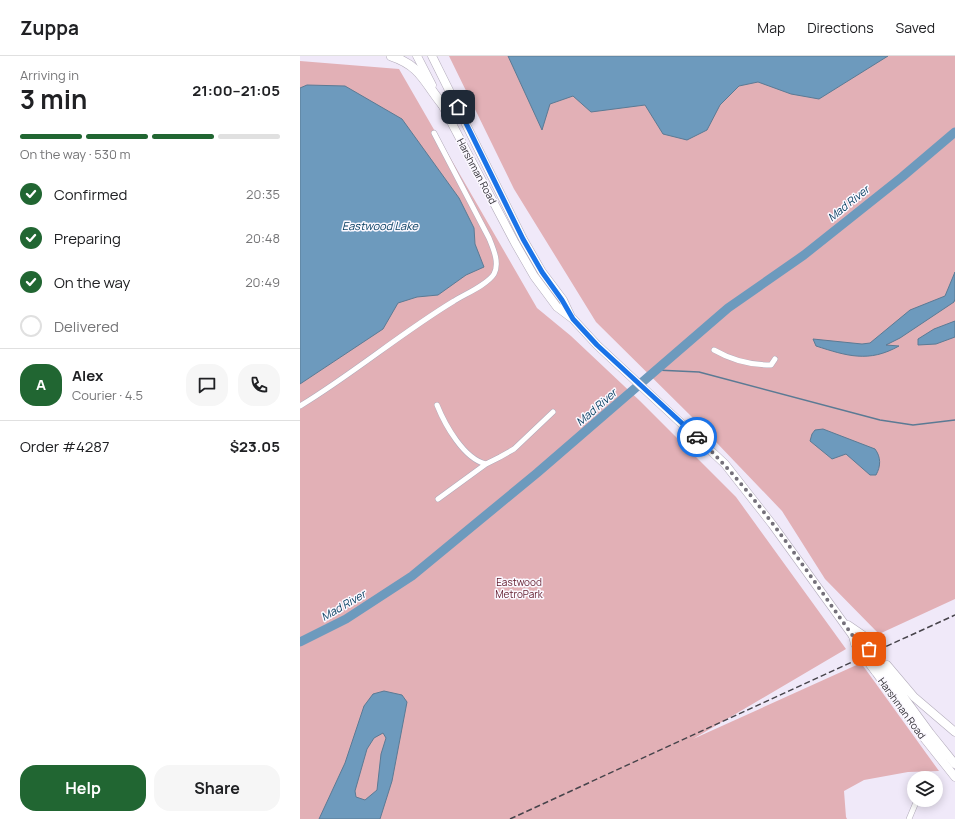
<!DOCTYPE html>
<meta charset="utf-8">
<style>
:root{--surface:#fff;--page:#f6f6f6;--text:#202124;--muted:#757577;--line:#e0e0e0;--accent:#216632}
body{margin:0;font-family:Manrope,sans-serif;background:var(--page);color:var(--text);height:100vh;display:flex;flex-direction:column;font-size:15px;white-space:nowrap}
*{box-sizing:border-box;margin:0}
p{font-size:13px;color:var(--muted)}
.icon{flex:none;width:22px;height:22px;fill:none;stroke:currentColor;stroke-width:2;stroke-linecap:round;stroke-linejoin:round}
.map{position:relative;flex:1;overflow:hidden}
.side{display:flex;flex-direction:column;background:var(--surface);width:300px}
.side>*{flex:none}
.fabs{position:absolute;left:607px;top:715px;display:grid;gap:8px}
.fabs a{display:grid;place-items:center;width:36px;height:36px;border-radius:50%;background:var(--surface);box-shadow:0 2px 10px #0003;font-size:20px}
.pin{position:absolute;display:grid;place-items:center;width:34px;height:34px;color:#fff;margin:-17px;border-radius:8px;box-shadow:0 2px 6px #0006}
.courier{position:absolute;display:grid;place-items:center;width:40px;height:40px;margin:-20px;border:3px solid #1a73e8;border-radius:50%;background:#fff;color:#222;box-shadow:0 1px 5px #0007}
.head em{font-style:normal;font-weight:700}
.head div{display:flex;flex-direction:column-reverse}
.head{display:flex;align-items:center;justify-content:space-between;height:68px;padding:0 20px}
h1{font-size:26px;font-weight:700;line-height:30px}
.bar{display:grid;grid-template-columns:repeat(4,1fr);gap:6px 4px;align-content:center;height:48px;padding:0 20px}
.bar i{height:5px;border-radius:3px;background:var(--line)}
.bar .selected{background:var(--accent)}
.bar p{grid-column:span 4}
.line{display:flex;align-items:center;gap:10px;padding:0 20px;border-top:1px solid var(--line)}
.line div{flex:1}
.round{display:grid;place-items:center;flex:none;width:42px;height:42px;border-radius:16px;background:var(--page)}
ol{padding:0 20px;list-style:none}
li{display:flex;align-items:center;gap:12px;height:44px}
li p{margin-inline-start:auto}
li .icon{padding:4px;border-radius:50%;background:var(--accent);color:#fff;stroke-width:4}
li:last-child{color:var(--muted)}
li i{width:22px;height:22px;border:2px solid var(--line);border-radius:50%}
.primary-button{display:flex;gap:8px;margin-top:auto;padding:8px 20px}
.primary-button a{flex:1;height:46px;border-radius:16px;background:var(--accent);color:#fff;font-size:16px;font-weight:700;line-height:46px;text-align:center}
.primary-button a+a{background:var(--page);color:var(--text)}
header{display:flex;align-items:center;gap:24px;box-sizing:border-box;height:56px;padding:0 20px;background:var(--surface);border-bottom:1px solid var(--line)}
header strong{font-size:19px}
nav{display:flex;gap:22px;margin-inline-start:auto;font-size:14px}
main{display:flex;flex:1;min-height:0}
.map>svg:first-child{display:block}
.green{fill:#e2b0b6}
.water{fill:#6d9abd;stroke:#5b7a94;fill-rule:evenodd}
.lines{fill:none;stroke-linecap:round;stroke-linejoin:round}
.stream{stroke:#5b7a94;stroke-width:1.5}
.river{stroke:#6d9abd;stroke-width:9}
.street-casing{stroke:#b2abba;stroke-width:6}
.primary-casing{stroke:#b2abba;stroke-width:9}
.highway-casing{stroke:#b2abba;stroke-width:10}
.street{stroke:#fff;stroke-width:5}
.primary{stroke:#fff;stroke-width:8}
.highway{stroke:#fff;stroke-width:9}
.rail{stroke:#47444b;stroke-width:1.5;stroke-dasharray:6 3;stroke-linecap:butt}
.primary-bridge-casing{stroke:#b2abba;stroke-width:9;stroke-linecap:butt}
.primary-bridge{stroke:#fff;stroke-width:8}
.done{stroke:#74707a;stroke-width:4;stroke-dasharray:0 7.2}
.route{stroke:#1a73e8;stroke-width:5}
.labels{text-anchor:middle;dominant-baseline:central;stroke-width:3;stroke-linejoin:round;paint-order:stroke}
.street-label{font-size:10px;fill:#312f35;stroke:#fbf8ff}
.park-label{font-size:10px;fill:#611a2c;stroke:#fbf8ff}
.water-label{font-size:11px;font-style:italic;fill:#003a5d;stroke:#fbf8ff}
</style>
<header>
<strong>Zuppa</strong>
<nav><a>Map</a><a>Directions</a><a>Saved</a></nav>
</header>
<main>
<section class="side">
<div class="head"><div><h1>3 min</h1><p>Arriving in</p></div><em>21:00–21:05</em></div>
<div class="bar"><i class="selected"></i><i class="selected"></i><i class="selected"></i><i></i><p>On the way · 530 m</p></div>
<ol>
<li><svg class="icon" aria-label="check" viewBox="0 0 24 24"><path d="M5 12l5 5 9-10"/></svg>Confirmed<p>20:35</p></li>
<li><svg class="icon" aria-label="check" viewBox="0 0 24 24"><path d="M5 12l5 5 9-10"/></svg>Preparing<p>20:48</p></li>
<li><svg class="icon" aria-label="check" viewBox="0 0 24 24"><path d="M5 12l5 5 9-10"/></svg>On the way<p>20:49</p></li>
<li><i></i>Delivered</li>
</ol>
<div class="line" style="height:72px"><b class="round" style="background:var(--accent);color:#fff">A</b><div><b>Alex</b><p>Courier · 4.5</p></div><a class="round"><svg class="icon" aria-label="chat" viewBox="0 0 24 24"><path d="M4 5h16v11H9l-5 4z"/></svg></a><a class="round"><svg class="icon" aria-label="phone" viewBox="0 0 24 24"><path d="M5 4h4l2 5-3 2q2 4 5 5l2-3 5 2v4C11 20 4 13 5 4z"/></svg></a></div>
<div class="line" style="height:52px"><div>Order #4287</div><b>$23.05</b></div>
<div class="primary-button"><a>Help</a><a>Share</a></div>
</section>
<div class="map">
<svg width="655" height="763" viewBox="0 0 655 763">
<rect width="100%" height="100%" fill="#f0e9f9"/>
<path class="green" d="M149,0h506v543l-76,35 -54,-55 -43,-68 -88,-92 -98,-97 -82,-133z
M0,5l99,8 138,239 34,28 69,65 96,96 110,152 -153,90 168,-76 78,108 -31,1 -44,8 -20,11 2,26 1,2h-547z"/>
<path class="water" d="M208,0h380l-69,43 -28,-5 -33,-12 -19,4 -19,19 -13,25 -20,10 -24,-6 -18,-29 -54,7 -18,-16 -23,8 -8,26z
M7,29l38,1 57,33 57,79 15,30 1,16 9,23 -18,8 -28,20 -21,2 -19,6 -15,26 -83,55v-296z
M655,216v27l-1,3 -54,36 -14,7 13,1c-30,17 -52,10 -83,0l-3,-7 49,5 8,-1 40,-33 35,-14z
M655,265v16l-19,7 -18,1v-6l16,-10z
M523,373l52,20c6,8 6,17 1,26h-6l-24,-21 -14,5 -22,-18 2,-7 3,-4z
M84,635l18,4 5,7 -15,79 -12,38h-61l26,-56 19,-57 9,-12zM83,677l3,5 -5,16 -4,36 -12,10 -9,-3 -1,-6 12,-42 7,-11z"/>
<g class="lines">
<path class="stream" d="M356,314l43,2 181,48 33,5 42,-5"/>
<path class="river" d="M0,586l46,-23 66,-43 125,-103 191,-165 76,-53 98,-78 53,-45"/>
<defs>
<path id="street" d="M414,294c19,11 36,15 57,15l4,-6
M137,349c8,20 27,54 49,59l14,-7 14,-8 39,-37
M0,350c53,-32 101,-73 154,-105 11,-7 33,-16 40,-27 6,-11 -1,-26 -5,-36l-55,-105
M138,443l48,-35
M609,763l8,-19"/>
<path id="primary" d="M117,0l15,29
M132,0l91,183 19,33 21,28 8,17
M139,43l76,144 19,33 23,31 16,12 24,26 128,119 47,60 81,112
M548,569l16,11
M587,609l27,32 41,35
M581,610l49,67 25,31
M575,615l49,67 31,39"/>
<path id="highway" d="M91,0c30,10 33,26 51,48"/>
</defs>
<use href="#street" class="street-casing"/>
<use href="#primary" class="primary-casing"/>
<use href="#highway" class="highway-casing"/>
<use href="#street" class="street"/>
<use href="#primary" class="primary"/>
<use href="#highway" class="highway"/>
<path class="rail" d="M210,763c148,-68 296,-136 445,-204"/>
<defs>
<path id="primary-bridge" d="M553,580l9,4 19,26
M553,580l2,8 20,27"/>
</defs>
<use href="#primary-bridge" class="primary-bridge-casing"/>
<use href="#primary-bridge" class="primary-bridge"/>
</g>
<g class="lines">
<path class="done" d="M397,381c61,58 107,131 156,199l9,4 7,9"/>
<path class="route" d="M158,51l65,132 19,33 20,28 11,19 24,26 100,92"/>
</g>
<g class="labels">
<g class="street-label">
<text transform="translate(177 115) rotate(62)">Harshman Road</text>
<text transform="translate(602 652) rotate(54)">Harshman Road</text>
</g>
<g class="park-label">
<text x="219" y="526">Eastwood<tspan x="219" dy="12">MetroPark</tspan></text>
</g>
<g class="water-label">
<text transform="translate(548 147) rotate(-39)">Mad River</text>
<text x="80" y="169">Eastwood Lake</text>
<text transform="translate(296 351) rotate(-41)">Mad River</text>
<text transform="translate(43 549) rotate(-30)">Mad River</text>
</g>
</g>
</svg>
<div class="fabs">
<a><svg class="icon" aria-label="layers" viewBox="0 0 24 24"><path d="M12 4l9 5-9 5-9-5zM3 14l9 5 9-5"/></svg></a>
</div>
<div class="pin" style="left:569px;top:593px;background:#ea580c"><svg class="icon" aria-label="bag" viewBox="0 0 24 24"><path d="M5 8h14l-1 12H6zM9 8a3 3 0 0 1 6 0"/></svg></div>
<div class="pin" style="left:158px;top:51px;background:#1f2937"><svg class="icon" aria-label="home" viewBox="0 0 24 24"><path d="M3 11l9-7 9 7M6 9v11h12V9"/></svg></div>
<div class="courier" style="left:397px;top:381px"><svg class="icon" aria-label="car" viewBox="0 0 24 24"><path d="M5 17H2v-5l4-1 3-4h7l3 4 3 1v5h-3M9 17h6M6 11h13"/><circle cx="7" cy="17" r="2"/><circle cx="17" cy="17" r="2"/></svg></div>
</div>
</main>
